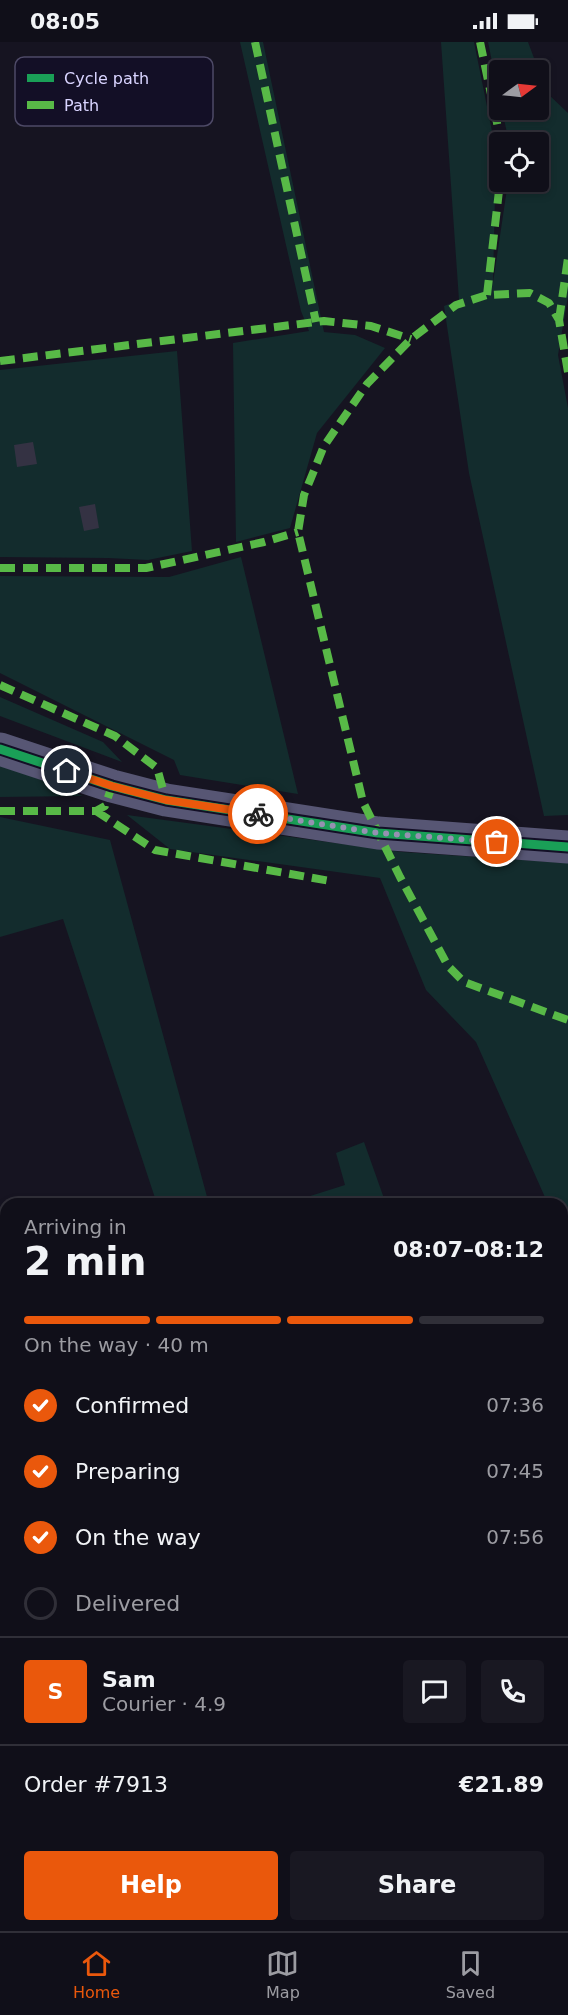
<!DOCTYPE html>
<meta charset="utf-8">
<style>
:root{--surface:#100f19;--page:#191822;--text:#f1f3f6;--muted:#9c9ca2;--line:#302f38;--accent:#ea580c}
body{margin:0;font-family:"DejaVu Sans",sans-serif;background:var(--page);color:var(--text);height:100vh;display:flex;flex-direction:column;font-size:22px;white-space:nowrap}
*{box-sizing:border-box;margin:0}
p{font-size:20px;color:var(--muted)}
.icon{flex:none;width:33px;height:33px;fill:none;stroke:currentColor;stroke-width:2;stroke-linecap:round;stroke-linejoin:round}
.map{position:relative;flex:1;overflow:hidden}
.details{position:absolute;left:0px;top:1156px;width:568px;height:734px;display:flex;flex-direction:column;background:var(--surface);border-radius:18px 18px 0 0;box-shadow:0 3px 9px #0003,0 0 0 2px var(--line)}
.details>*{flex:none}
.needle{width:39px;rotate:75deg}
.fabs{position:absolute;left:489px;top:18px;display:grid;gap:12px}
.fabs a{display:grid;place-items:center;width:60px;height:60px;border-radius:6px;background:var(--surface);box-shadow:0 3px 9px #0003,0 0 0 2px var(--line);font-size:30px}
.pin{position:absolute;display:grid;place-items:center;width:51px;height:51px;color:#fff;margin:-26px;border:3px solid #fff;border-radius:50%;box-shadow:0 2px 6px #0007}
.courier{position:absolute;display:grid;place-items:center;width:60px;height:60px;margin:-30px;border:4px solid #ea580c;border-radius:50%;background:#fff;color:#222;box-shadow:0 2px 8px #0007}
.overview em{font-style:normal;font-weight:800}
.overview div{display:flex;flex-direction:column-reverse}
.overview{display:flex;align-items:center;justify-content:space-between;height:102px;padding:0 24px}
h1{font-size:39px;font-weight:800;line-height:45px}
.bar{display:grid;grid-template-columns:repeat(4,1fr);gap:9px 6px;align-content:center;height:72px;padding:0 24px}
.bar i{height:8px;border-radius:4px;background:var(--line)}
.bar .selected{background:var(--accent)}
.bar p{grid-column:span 4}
.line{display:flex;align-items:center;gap:15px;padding:0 24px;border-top:2px solid var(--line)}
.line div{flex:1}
.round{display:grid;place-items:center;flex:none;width:63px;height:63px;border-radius:6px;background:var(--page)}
ol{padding:0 24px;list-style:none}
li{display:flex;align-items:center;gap:18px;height:66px}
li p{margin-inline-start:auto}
li .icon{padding:6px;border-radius:50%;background:var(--accent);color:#fff;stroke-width:4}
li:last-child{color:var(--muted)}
li i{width:33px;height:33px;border:3px solid var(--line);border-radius:50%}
.action{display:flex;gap:12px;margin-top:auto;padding:12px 24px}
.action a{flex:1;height:69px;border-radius:6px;background:var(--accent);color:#fff;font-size:24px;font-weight:800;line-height:69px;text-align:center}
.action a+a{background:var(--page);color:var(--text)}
.status{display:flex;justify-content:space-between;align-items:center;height:42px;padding:0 30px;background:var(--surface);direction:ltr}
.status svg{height:16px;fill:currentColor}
.dock{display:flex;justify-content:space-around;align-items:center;height:84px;border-top:2px solid var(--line);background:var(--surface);font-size:16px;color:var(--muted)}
.dock a{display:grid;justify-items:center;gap:3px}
.dock .selected{color:var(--accent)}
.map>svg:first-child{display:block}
.green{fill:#132c2d}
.building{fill:#343243}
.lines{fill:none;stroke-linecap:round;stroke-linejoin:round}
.secondary{stroke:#575674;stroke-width:33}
.quiet{stroke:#58b947;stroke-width:8;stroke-dasharray:15 8;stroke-linecap:butt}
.cycleway-casing{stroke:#130f26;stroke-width:13}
.cycleway{stroke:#1a9f57;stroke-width:9}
.done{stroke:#9591b1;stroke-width:6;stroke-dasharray:0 10.8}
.route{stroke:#ea580c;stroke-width:8}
.key{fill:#130f26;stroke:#4e4a67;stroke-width:1.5}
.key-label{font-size:16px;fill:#d9d4ff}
</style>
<div class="status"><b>08:05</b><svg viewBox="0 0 49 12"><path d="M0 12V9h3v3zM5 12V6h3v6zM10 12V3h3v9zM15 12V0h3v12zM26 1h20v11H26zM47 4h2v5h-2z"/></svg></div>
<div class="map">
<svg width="568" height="1889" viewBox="0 0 568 1889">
<rect width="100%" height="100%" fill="#161421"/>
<path class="green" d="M240,0h23l61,290 31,3 30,13 -68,85 -27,95 -54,14 -3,-199 76,-12 -8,-20z
M441,0h33l22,109 -3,132 15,-101h30v-40h-29l-7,-32h36v-40h-38l-1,26 -11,-54h40l19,51 21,20v183l-10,59 10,53v407l-24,1 -75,-343 -25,-167 15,-6z
M177,309l15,200 -44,9 -40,-2 -108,-1v-187z
M241,515l57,237 -118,-19 -6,-15 -174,-87v-97l169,1z
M0,655l103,45 19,20 -122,-46z
M0,722l83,32 -83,1z
M127,773l275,37 166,11v387l-5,-12 -1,-34h-14l-72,-162 -50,-52 -46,-112 -210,-29z
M0,775l110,23 99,364h-52l-94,-285 -63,18z
M364,1100l22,62h-101l60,-19 -9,-32z
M0,1186h6v698h556l1,-595 5,13v587h-568z"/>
<path class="building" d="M33,400l4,22 -20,3 -3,-22z
M95,462l4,24 -15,3 -5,-24z"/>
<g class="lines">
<path class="secondary" d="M0,707l112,37 54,14 212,33 190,14"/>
<path class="quiet" d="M255,0l61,280
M480,0l21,100
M487,253l13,-113
M559,278l9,-62
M0,319l324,-40 47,5 40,13
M568,330l-9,-52 -10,-17 -19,-10 -43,2 -31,10 -45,34 -44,45 -43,62 -20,49 -6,37 65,270 37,75 48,89 16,16 104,38
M0,526h146l118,-26 34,-10
M0,643l115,51 42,32 9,32
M0,769h96l9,-5 7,-20
M96,769l59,39 175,31
M562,1347l6,13
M0,1487l6,4
M562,1860l6,3"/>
<defs>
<path id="cycleway" d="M0,707l112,37 54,14 212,33 190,14"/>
</defs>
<use href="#cycleway" class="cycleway-casing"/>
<use href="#cycleway" class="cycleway"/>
</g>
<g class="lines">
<path class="done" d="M258,772l120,19 119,9"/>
<path class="route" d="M67,729l45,15 54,14 92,14"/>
</g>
<rect x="15" y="15" width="198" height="69" rx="9" class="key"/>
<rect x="27" y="32" width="27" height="8" fill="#1a9f57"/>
<rect x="27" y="59" width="27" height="8" fill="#58b947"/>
<g class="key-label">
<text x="64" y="42">Cycle path</text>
<text x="64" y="69">Path</text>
</g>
</svg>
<div class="fabs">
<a><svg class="needle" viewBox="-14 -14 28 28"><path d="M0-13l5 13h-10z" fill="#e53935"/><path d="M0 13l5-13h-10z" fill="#9c9ca2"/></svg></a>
<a><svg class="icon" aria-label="locate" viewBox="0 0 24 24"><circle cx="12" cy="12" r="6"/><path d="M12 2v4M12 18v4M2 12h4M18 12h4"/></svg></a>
</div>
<div class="pin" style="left:497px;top:800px;background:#ea580c"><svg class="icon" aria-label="bag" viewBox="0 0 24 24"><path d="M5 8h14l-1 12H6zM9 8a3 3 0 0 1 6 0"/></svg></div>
<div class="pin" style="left:67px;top:729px;background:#1f2937"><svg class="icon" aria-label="home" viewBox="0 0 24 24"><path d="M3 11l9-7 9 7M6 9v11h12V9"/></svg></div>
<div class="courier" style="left:258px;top:772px"><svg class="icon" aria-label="bike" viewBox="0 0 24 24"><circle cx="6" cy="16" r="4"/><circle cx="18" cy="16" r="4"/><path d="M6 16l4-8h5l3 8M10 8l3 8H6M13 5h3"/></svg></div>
<section class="details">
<div class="overview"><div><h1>2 min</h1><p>Arriving in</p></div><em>08:07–08:12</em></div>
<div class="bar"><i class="selected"></i><i class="selected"></i><i class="selected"></i><i></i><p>On the way · 40 m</p></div>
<ol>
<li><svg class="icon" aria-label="check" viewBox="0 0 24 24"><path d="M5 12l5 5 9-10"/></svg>Confirmed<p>07:36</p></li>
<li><svg class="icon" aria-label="check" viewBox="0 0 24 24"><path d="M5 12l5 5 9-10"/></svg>Preparing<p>07:45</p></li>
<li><svg class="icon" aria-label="check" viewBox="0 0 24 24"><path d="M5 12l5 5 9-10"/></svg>On the way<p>07:56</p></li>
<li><i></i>Delivered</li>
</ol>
<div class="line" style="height:108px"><b class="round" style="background:var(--accent);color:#fff">S</b><div><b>Sam</b><p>Courier · 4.9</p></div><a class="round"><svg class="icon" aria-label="chat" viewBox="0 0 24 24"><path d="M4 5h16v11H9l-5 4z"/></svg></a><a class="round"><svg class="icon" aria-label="phone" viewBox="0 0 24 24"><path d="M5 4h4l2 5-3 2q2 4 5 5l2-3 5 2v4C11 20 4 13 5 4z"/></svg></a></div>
<div class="line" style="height:78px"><div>Order #7913</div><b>€21.89</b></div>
<div class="action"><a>Help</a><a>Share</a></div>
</section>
</div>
<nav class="dock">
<a class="selected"><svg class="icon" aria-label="home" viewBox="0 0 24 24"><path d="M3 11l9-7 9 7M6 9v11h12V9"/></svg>Home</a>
<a><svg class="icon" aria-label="map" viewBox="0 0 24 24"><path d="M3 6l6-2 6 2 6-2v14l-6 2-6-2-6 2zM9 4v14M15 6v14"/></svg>Map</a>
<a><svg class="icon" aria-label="saved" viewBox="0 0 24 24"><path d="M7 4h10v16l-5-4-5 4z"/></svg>Saved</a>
</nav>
